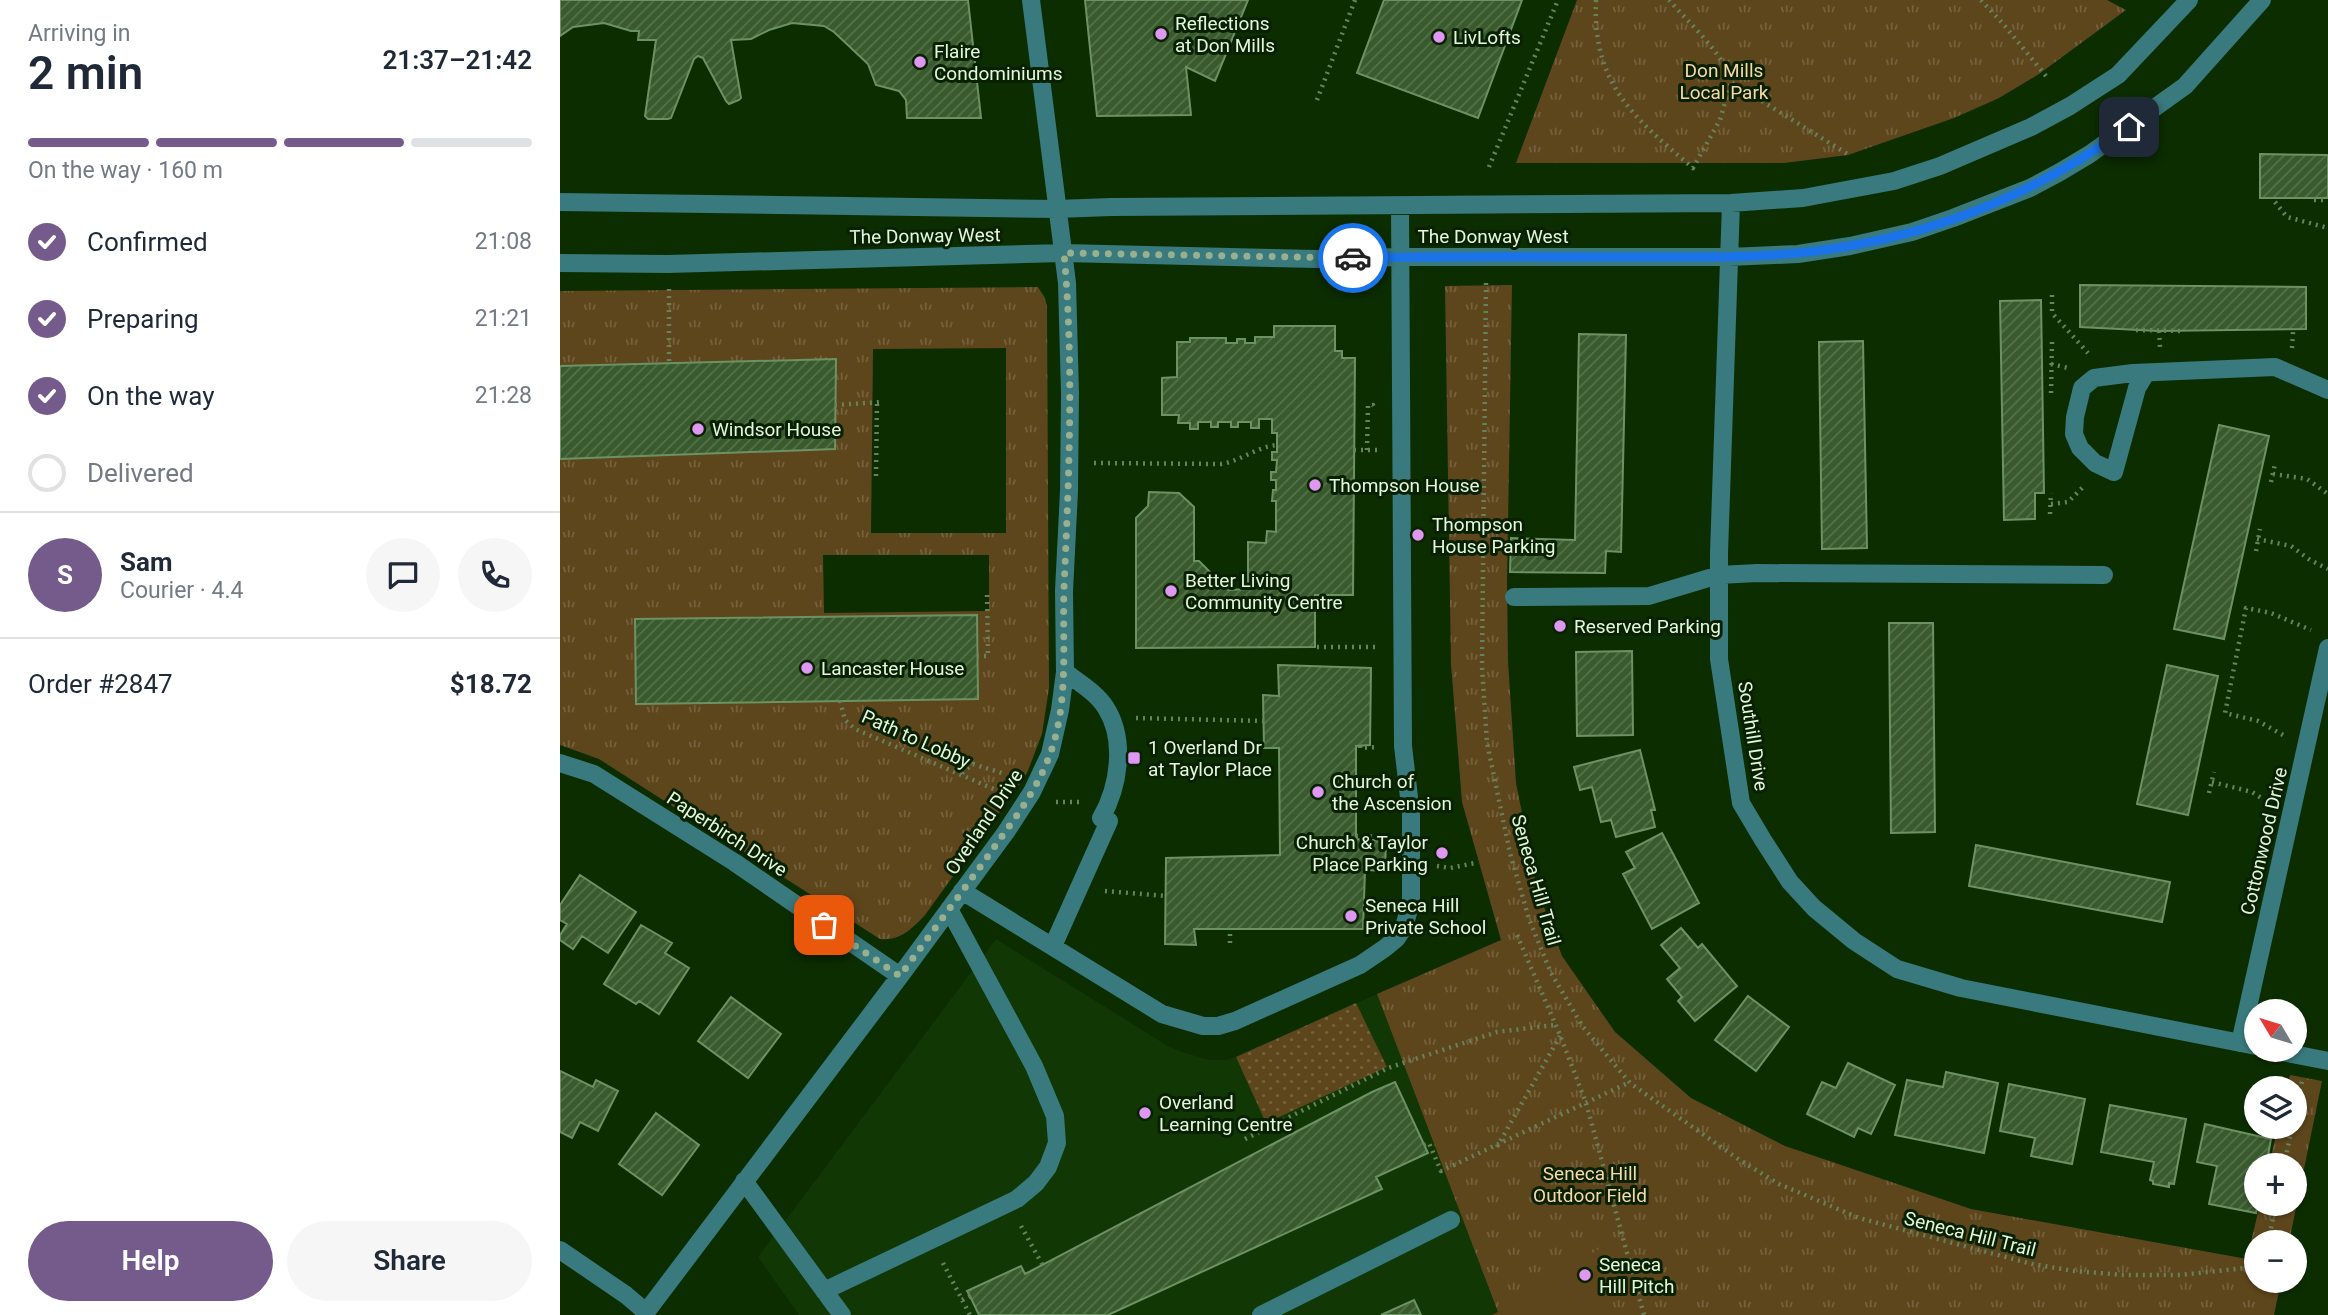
<!DOCTYPE html>
<meta charset="utf-8">
<style>
:root{--surface:#fff;--page:#f6f6f7;--text:#1f2937;--muted:#747a83;--line:#e0e1e3;--accent:#755b8b}
body{margin:0;font-family:Roboto,sans-serif;background:var(--page);color:var(--text);height:100vh;display:flex;flex-direction:column;font-size:26px;white-space:nowrap}
*{box-sizing:border-box;margin:0}
p{font-size:23px;color:var(--muted)}
.icon{flex:none;width:38px;height:38px;fill:none;stroke:currentColor;stroke-width:2;stroke-linecap:round;stroke-linejoin:round}
.map{position:relative;flex:1;overflow:hidden}
.details{display:flex;flex-direction:column;background:var(--surface);width:560px}
.details>*{flex:none}
.needle{width:46px;rotate:308deg}
.controls{position:absolute;left:1684px;top:999px;display:grid;gap:14px}
.controls a{display:grid;place-items:center;width:63px;height:63px;border-radius:50%;background:var(--surface);box-shadow:0 2px 5px #0004;font-size:35px}
.pin{position:absolute;display:grid;place-items:center;width:60px;height:60px;color:#fff;margin:-30px;border-radius:14px;box-shadow:0 4px 10px #0006}
.courier{position:absolute;display:grid;place-items:center;width:70px;height:70px;margin:-35px;border:5px solid #1a73e8;border-radius:50%;background:#fff;color:#222;box-shadow:0 2px 9px #0007}
.overview em{font-style:normal;font-weight:600}
.overview div{display:flex;flex-direction:column-reverse}
.overview{display:flex;align-items:center;justify-content:space-between;height:119px;padding:0 28px}
h1{font-size:46px;font-weight:600;line-height:52px}
.bar{display:grid;grid-template-columns:repeat(4,1fr);gap:10px 7px;align-content:center;height:84px;padding:0 28px}
.bar i{height:9px;border-radius:5px;background:var(--line)}
.bar .current{background:var(--accent)}
.bar p{grid-column:span 4}
.line{display:flex;align-items:center;gap:18px;padding:0 28px;border-top:2px solid var(--line)}
.line div{flex:1}
.round{display:grid;place-items:center;flex:none;width:74px;height:74px;border-radius:37px;background:var(--page)}
ol{padding:0 28px;list-style:none}
li{display:flex;align-items:center;gap:21px;height:77px}
li p{margin-inline-start:auto}
li .icon{padding:7px;border-radius:50%;background:var(--accent);color:#fff;stroke-width:4}
li:last-child{color:var(--muted)}
li i{width:38px;height:38px;border:4px solid var(--line);border-radius:50%}
.primary-button{display:flex;gap:14px;margin-top:auto;padding:14px 28px}
.primary-button a{flex:1;height:80px;border-radius:42px;background:var(--accent);color:#fff;font-size:28px;font-weight:600;line-height:80px;text-align:center}
.primary-button a+a{background:var(--page);color:var(--text)}
main{display:flex;flex:1;min-height:0}
.map>svg:first-child{display:block}
.built{fill:#113704}
.grass{fill:url(#grass-tufts);fill-rule:evenodd}
.garden{fill:url(#garden-dots)}
.pitch{fill:#5e461c}
.building{fill:url(#building-hatch);stroke:#6d9262;stroke-width:2}
.lines{fill:none;stroke-linecap:round;stroke-linejoin:round}
.path{stroke:#67825d;stroke-width:4.5;stroke-dasharray:2 5;stroke-linecap:butt}
.minor{stroke:#387a7d;stroke-width:18}
.done{stroke:#98b090;stroke-width:7;stroke-dasharray:0 12.6}
.route{stroke:#1a73e8;stroke-width:9}
.poi-dot{fill:#de98f2;stroke:#092102;stroke-width:2.5}
.labels{text-anchor:middle;dominant-baseline:central;stroke-width:6;stroke-linejoin:round;paint-order:stroke}
.poi-label{font-size:19px;fill:#e3f7dd;stroke:#092102;text-anchor:start}
.park-label{font-size:19px;fill:#f8d8a8;stroke:#092102}
.street-label{font-size:19px;fill:#e3f7dd;stroke:#092102}
</style>
<main>
<section class="details">
<div class="overview"><div><h1>2 min</h1><p>Arriving in</p></div><em>21:37–21:42</em></div>
<div class="bar"><i class="current"></i><i class="current"></i><i class="current"></i><i></i><p>On the way · 160 m</p></div>
<ol>
<li><svg class="icon" aria-label="check" viewBox="0 0 24 24"><path d="M5 12l5 5 9-10"/></svg>Confirmed<p>21:08</p></li>
<li><svg class="icon" aria-label="check" viewBox="0 0 24 24"><path d="M5 12l5 5 9-10"/></svg>Preparing<p>21:21</p></li>
<li><svg class="icon" aria-label="check" viewBox="0 0 24 24"><path d="M5 12l5 5 9-10"/></svg>On the way<p>21:28</p></li>
<li><i></i>Delivered</li>
</ol>
<div class="line" style="height:126px"><b class="round" style="background:var(--accent);color:#fff">S</b><div><b>Sam</b><p>Courier · 4.4</p></div><a class="round"><svg class="icon" aria-label="chat" viewBox="0 0 24 24"><path d="M4 5h16v11H9l-5 4z"/></svg></a><a class="round"><svg class="icon" aria-label="phone" viewBox="0 0 24 24"><path d="M5 4h4l2 5-3 2q2 4 5 5l2-3 5 2v4C11 20 4 13 5 4z"/></svg></a></div>
<div class="line" style="height:91px"><div>Order #2847</div><b>$18.72</b></div>
<div class="primary-button"><a>Help</a><a>Share</a></div>
</section>
<div class="map">
<svg width="1768" height="1315" viewBox="0 0 1768 1315">
<defs>
<pattern id="grass-tufts" width="24" height="20" patternUnits="userSpaceOnUse" patternTransform="scale(1.75)"><rect width="24" height="20" fill="#5e461c"/><path d="M3 7l-1-3M5 7V3M7 7l1-3M15 17l-1-3M17 17v-4M19 17l1-3" fill="none" stroke="#75613d"/></pattern>
<pattern id="garden-dots" width="8" height="8" patternUnits="userSpaceOnUse" patternTransform="scale(1.75)"><rect width="8" height="8" fill="#5e461c"/><path d="M2 2h.1M6 6h.1" fill="none" stroke="#75613d" stroke-width="1.8" stroke-linecap="round"/></pattern>
<pattern id="building-hatch" width="6" height="6" patternUnits="userSpaceOnUse" patternTransform="scale(1.75)"><rect width="6" height="6" fill="#385a2d"/><path d="M-1 1l2-2M0 6l6-6M5 7l2-2" fill="none" stroke="#55724b"/></pattern>
</defs>
<rect width="100%" height="100%" fill="#0c2d00"/>
<path class="built" d="M436,939l172,107 14,6 27,8h18l9,-3 141,-63 121,318 -6,3h-693l-41,-58z"/>
<path class="grass" d="M1017,0h530l19,10 -87,64 -40,24 -45,20 -106,37 -64,8h-268z
M952,285l-5,298 1,79 8,121 21,105 25,68 53,76 76,66 94,48 186,63 276,50 13,-55h34v-38l-25,-1 9,-38h16v-39h-8l4,-13 32,6 -33,161h-33v39h25l-7,34h-782l6,-3 -121,-318 124,-54 -39,-138 -11,-138 -6,-378z
M478,287l7,11 2,9 2,381 -7,46 -15,39 -8,12 -94,130c-13,14 -25,26 -45,24l-281,-180 -39,-14v-286l275,-10 1,-90 -276,7v-75zM446,348v185h-135l2,-184zM263,555h166v56l-165,2zM417,615v84l-340,5 -1,-85z"/>
<path class="garden" d="M796,1003l31,64 -121,56 -30,-66z"/>
<path class="pitch" d="M1050,1242l2,73h-103v-8z"/>
<path class="building" d="M0,0h408l13,118h-74l-1,-18 -7,-9 -23,-6 -8,-21 -34,-32 -10,-6 -32,-3 -23,7 -18,9 -20,1 10,58 -2,2 -10,4 -3,-3 -23,-43 -5,-2 -4,3 -23,59 -3,1h-20l-3,-3 11,-76h-18l1,-9h-8l-27,-8 -31,4 -13,9z
M525,0h163l-33,81 -29,-14 5,48 -94,1z
M824,0h138l-44,118 -121,-45z
M1700,154l68,1v43h-68z
M1520,285l226,2v42l-147,2 -79,-4z
M1481,300l3,193h-9v26l-31,1 -4,-219z
M714,326h61v25h7v7h13l-2,237h-38v52l-179,1v-130l12,-12 1,-14 30,1 15,14v54h5l29,29 20,-1v-47l18,1 1,-12 9,1v-31h-4l1,-11h3v-10h-5v-8h5l1,-12h-5v-8h5v-19h-5v-14h-13v9h-8v-6h-13v5h-7v-5h-13v5h-7v-5h-13v7h-8v-6h-12l1,-8h-17v-37l15,-1v-35h13v-4h36v5h11v-4h8v4h10v-6h19z
M1019,334l47,1 -5,217 -15,-1 -1,22 -95,-1 1,-34 64,2z
M1303,341l4,207 -45,1 -3,-207z
M276,359l-1,90 -275,10v-93z
M1659,425l50,11 -45,203 -50,-10z
M417,615l1,84 -342,5 -1,-85z
M1329,623h44l2,209 -44,1z
M1072,651l1,84 -56,1 -1,-84z
M718,665l93,3 -1,77 -14,1v93l30,2 -1,30 -20,-1 -2,59h-169l2,16 -31,-1 1,-86 114,-3 -1,-107h-15l-1,-53 16,1z
M1607,665l51,11 -30,139 -51,-11z
M1080,750l15,60h-4l4,17 -39,10 -5,-17 -10,2 -9,-35 -12,3 -6,-23z
M1102,833l37,70 -47,26 -29,-55 12,-6 -9,-16z
M1416,845l194,37 -8,40 -193,-36z
M20,875l56,37 -28,41 -26,-17 -9,13 -13,-9v-5l7,-11 -7,-4v-15z
M81,925l31,18 -7,10 24,15 -30,46 -20,-13 -3,3 -32,-20z
M1121,928l17,20 4,-4 35,42 -42,35 -17,-20 4,-4 -15,-18 13,-11 -19,-23z
M1188,996l41,31 -33,44 -41,-31z
M171,997l50,37 -33,44 -50,-37z
M1288,1063l47,22 -24,49 -13,-6 -4,9 -47,-23 15,-32 14,6z
M0,1071l33,16 3,-7 22,11 -20,40 -18,-9 -8,16 -12,-6z
M1386,1072l52,11 -14,70 -89,-18 12,-55 36,7z
M835,1082l33,71 -52,24 6,12 -274,126h-129l-9,-19 -3,-5 54,-25 4,8 347,-182z
M1449,1084l76,15 -13,65 -41,-8 4,-18 -35,-7z
M1550,1105l76,14 -12,65 -5,-1v4l-16,-3v-3l-3,-1 4,-18 -53,-10z
M96,1113l43,32 -37,50 -43,-31z
M1645,1124l66,15 -5,27h-10v38h2l-2,9 -47,-9 8,-38 -20,-4z
M854,1300l7,15h-40z"/>
<g class="lines">
<path class="path" d="M1036,0c-4,84 38,118 97,168l27,-48 11,-38
M1109,0c17,20 58,57 62,82l118,73
M1421,0l23,25 42,51
M757,100l38,-100
M929,167l69,-167
M1754,200h14
M1715,202l12,15 41,11
M926,283l-4,384 5,76 23,110 19,66 22,54 32,54 47,56 111,78 38,23 80,34 173,46 42,7 50,4h56l64,-7 12,-4
M109,289v75
M1492,295v18l36,40
M1576,330l46,1
M1599,331l1,16
M1732,348l1,-16
M1491,364l17,4
M1491,393l1,-51
M275,405l47,-3
M794,450h24
M807,450l1,-45h5l1,2
M534,463l127,1c20,-3 35,-17 56,-19
M1713,474l34,5 21,15
M316,476l1,-74
M1711,482l4,-18
M1491,504l17,-2 17,-17
M1490,514l1,-21
M1697,539l34,7 19,14 18,9
M1696,551l4,-22
M757,647h60
M417,656h11l-1,-65
M280,701l5,19 10,9 148,64
M576,718l128,3
M1723,735l-25,-14 -33,-8 21,-105 25,5 40,17
M800,746v2l18,-1
M402,773l11,-9 32,10
M1652,782l40,10 17,11
M1649,793l5,-21
M496,802h26
M796,836l29,1
M877,866l13,2 25,-5
M545,891l61,5
M957,935l43,100 26,68 58,212
M670,943v-14
M1734,1118l8,-37
M685,1139l143,-71 109,-36 58,-7
M864,1145l5,-2 12,28 189,-89
M937,1147l63,-111
M1724,1166l8,-39
M461,1226l21,38
M1708,1242l8,-38
M383,1263l27,52
M402,1300l8,-4"/>
<path class="minor" d="M0,202l497,7 54,-2 620,-4 72,-5 91,-17 46,-15 91,-39 39,-21 48,-31 71,-75
M1171,203l-12,350v106l22,144 22,37 27,42 24,26 40,33 43,28 64,19 295,58
M0,263l108,1 396,-11 253,6 84,-2h328l69,-3 52,-8 62,-14 41,-14 77,-30 30,-16 30,-18 95,-68 77,-86
M1586,373l-9,15 -23,84 -19,-9 -15,-15 -6,-14 1,-17 7,-29 12,-10 39,-5 142,-6 53,23
M954,597l135,-1 70,-21 38,-2 347,2
M0,763l34,11 140,88 166,114
M402,891l200,123 41,12h15l17,-5 125,-56 25,-17 12,-10 7,-11 7,-25v-88l-8,-68 -3,-540
M493,946l56,-125 -8,-3c18,-31 25,-78 5,-110 -9,-15 -28,-26 -41,-36
M1680,1043l88,-395
M1712,1050l56,11
M184,1181l98,134
M0,1250l66,45 20,17
M264,1291l193,-92 19,-16 12,-16 9,-24 -2,-27 -21,-50 -85,-157
M84,1315l256,-339 106,-144 26,-40 18,-38 10,-44 5,-38 -1,-81 5,-100 1,-97 -3,-111 -36,-283
M701,1315l190,-95"/>
</g>
<g class="lines">
<path class="done" d="M264,925l76,51c29,-40 59,-80 88,-120 21,-30 45,-60 59,-94 23,-55 15,-116 17,-174 5,-112 10,-224 0,-335l289,5"/>
<path class="route" d="M793,258c93,-2 187,-1 280,-1 72,0 145,2 216,-11 104,-18 194,-58 280,-119"/>
</g>
<g class="poi-dot">
<circle cx="601" cy="34" r="7"/>
<circle cx="879" cy="37" r="7"/>
<circle cx="360" cy="62" r="7"/>
<circle cx="138" cy="429" r="7"/>
<circle cx="755" cy="485" r="7"/>
<circle cx="858" cy="535" r="7"/>
<circle cx="611" cy="591" r="7"/>
<circle cx="1000" cy="626" r="7"/>
<circle cx="247" cy="668" r="7"/>
<rect x="567" y="751" width="14" height="14" rx="3.5"/>
<circle cx="758" cy="792" r="7"/>
<circle cx="882" cy="853" r="7"/>
<circle cx="791" cy="916" r="7"/>
<circle cx="585" cy="1113" r="7"/>
<circle cx="1025" cy="1275" r="7"/>
</g>
<g class="labels">
<g class="poi-label">
<text x="615" y="23">Reflections<tspan x="615" dy="22">at Don Mills</tspan></text>
<text x="893" y="37">LivLofts</text>
<text x="374" y="51">Flaire<tspan x="374" dy="22">Condominiums</tspan></text>
<text x="152" y="429">Windsor House</text>
<text x="769" y="485">Thompson House</text>
<text x="872" y="524">Thompson<tspan x="872" dy="22">House Parking</tspan></text>
<text x="625" y="580">Better Living<tspan x="625" dy="22">Community Centre</tspan></text>
<text x="1014" y="626">Reserved Parking</text>
<text x="261" y="668">Lancaster House</text>
<text x="588" y="747">1 Overland Dr<tspan x="588" dy="22">at Taylor Place</tspan></text>
<text x="772" y="781">Church of<tspan x="772" dy="22">the Ascension</tspan></text>
<text x="868" y="842" text-anchor="end">Church &amp; Taylor<tspan x="868" dy="22">Place Parking</tspan></text>
<text x="805" y="905">Seneca Hill<tspan x="805" dy="22">Private School</tspan></text>
<text x="599" y="1102">Overland<tspan x="599" dy="22">Learning Centre</tspan></text>
<text x="1039" y="1264">Seneca<tspan x="1039" dy="22">Hill Pitch</tspan></text>
</g>
<g class="park-label">
<text x="1164" y="70">Don Mills<tspan x="1164" dy="22">Local Park</tspan></text>
<text x="1030" y="1173">Seneca Hill<tspan x="1030" dy="22">Outdoor Field</tspan></text>
</g>
<g class="street-label">
<text transform="translate(365 236) rotate(-1)">The Donway West</text>
<text x="933" y="236">The Donway West</text>
<text transform="translate(1193 736) rotate(81)">Southill Drive</text>
<text transform="translate(356 739) rotate(24)">Path to Lobby</text>
<text transform="translate(424 822) rotate(-56)">Overland Drive</text>
<text transform="translate(167 834) rotate(33)">Paperbirch Drive</text>
<text transform="translate(1704 841) rotate(-77)">Cottonwood Drive</text>
<text transform="translate(976 880) rotate(74)">Seneca Hill Trail</text>
<text transform="translate(1410 1234) rotate(14)">Seneca Hill Trail</text>
</g>
</g>
</svg>
<div class="controls">
<a><svg class="needle" viewBox="-14 -14 28 28"><path d="M0-13l5 13h-10z" fill="#e53935"/><path d="M0 13l5-13h-10z" fill="#747a83"/></svg></a>
<a><svg class="icon" aria-label="layers" viewBox="0 0 24 24"><path d="M12 4l9 5-9 5-9-5zM3 14l9 5 9-5"/></svg></a>
<a>+</a>
<a>−</a>
</div>
<div class="pin" style="left:264px;top:925px;background:#ea580c"><svg class="icon" aria-label="bag" viewBox="0 0 24 24"><path d="M5 8h14l-1 12H6zM9 8a3 3 0 0 1 6 0"/></svg></div>
<div class="pin" style="left:1569px;top:127px;background:#1f2937"><svg class="icon" aria-label="home" viewBox="0 0 24 24"><path d="M3 11l9-7 9 7M6 9v11h12V9"/></svg></div>
<div class="courier" style="left:793px;top:258px"><svg class="icon" aria-label="car" viewBox="0 0 24 24"><path d="M5 17H2v-5l4-1 3-4h7l3 4 3 1v5h-3M9 17h6M6 11h13"/><circle cx="7" cy="17" r="2"/><circle cx="17" cy="17" r="2"/></svg></div>
</div>
</main>
